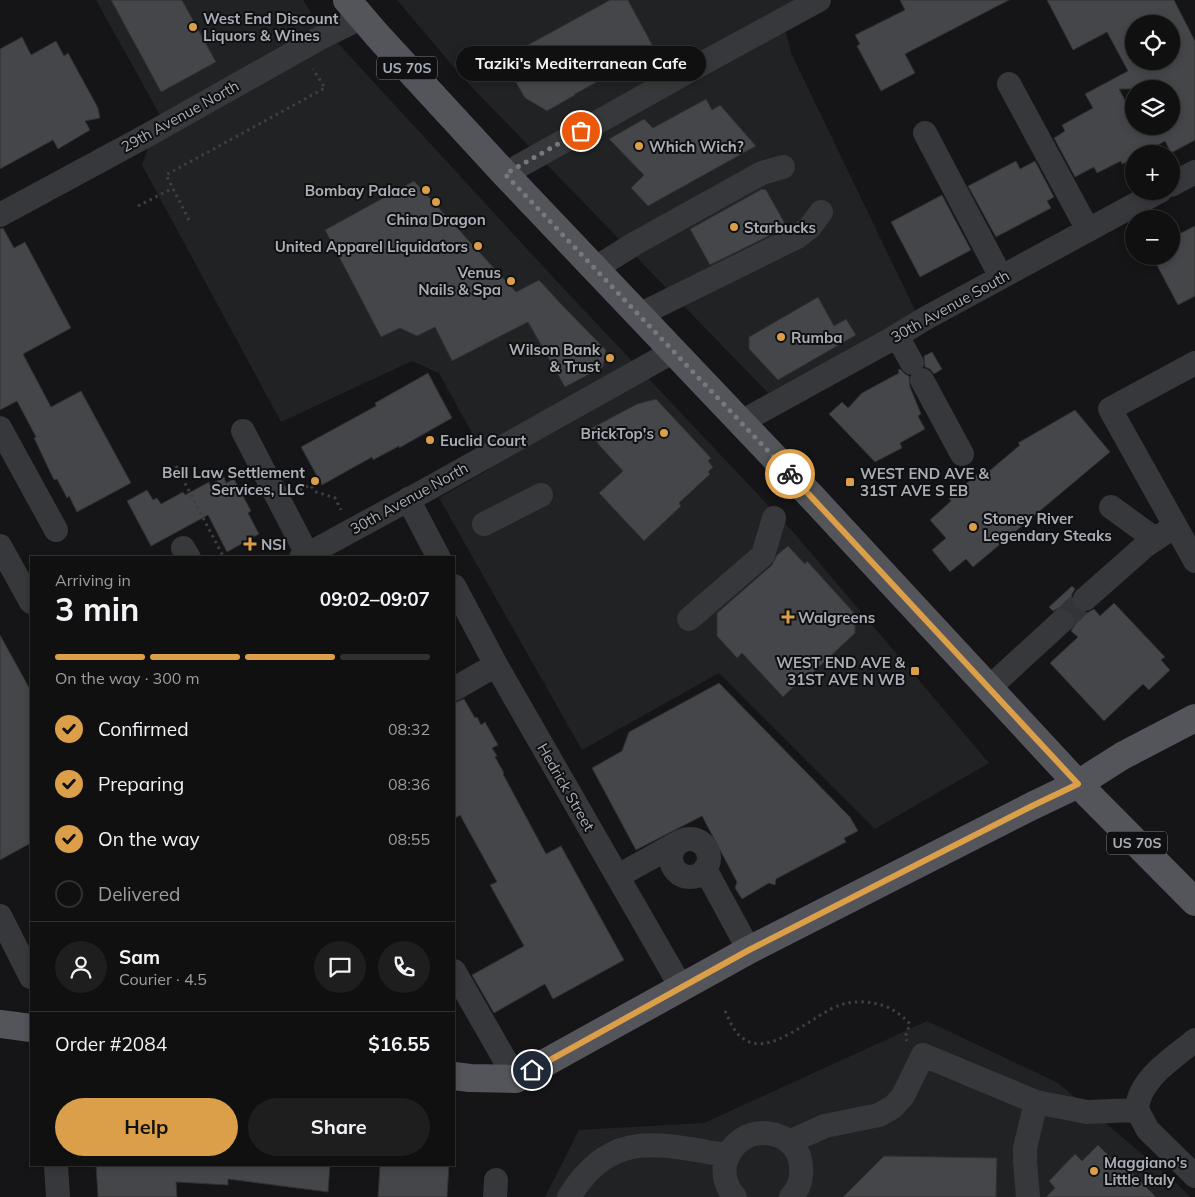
<!DOCTYPE html>
<meta charset="utf-8">
<style>
:root{--surface:#101011;--page:#1e1e1f;--text:#f1f3f6;--muted:#9c9d9f;--line:#303031;--accent:#db9e49}
body{margin:0;font-family:Mulish,sans-serif;background:var(--page);color:var(--text);height:100vh;display:flex;flex-direction:column;font-size:19px;white-space:nowrap}
*{box-sizing:border-box;margin:0}
p{font-size:16px;color:var(--muted)}
.icon{flex:none;width:28px;height:28px;fill:none;stroke:currentColor;stroke-width:2;stroke-linecap:round;stroke-linejoin:round}
.map{position:relative;flex:1;overflow:hidden}
.panel{position:absolute;left:30px;top:556px;width:425px;height:610px;display:flex;flex-direction:column;background:var(--surface);border-radius:0px;box-shadow:0 2px 8px #0003,0 0 0 1px var(--line)}
.panel>*{flex:none}
.controls{position:absolute;left:1125px;top:15px;display:grid;gap:10px}
.controls a{display:grid;place-items:center;width:55px;height:55px;border-radius:50%;background:var(--surface);box-shadow:0 2px 8px #0003,0 0 0 1px var(--line);font-size:25px}
.pin{position:absolute;display:grid;place-items:center;width:42px;height:42px;color:#fff;margin:-21px;border:2px solid #fff;border-radius:50%;box-shadow:0 1px 5px #0007}
.courier{position:absolute;display:grid;place-items:center;width:50px;height:50px;margin:-25px;border:4px solid #db9e49;border-radius:50%;background:#fff;color:#222;box-shadow:0 1px 6px #0007}
.bubble{position:absolute;height:35px;border-radius:18px;background:var(--surface);box-shadow:0 2px 8px #0003,0 0 0 1px var(--line);font-size:16px;font-weight:700;line-height:35px;text-align:center}
.summary em{font-style:normal;font-weight:700}
.summary div{display:flex;flex-direction:column-reverse}
.summary{display:flex;align-items:center;justify-content:space-between;height:85px;padding:0 25px}
h1{font-size:32px;font-weight:700;line-height:38px}
.bar{display:grid;grid-template-columns:repeat(4,1fr);gap:8px 5px;align-content:center;height:60px;padding:0 25px}
.bar i{height:6px;border-radius:4px;background:var(--line)}
.bar .current{background:var(--accent)}
.bar p{grid-column:span 4}
.line{display:flex;align-items:center;gap:12px;padding:0 25px;border-top:1px solid var(--line)}
.line div{flex:1}
.round{display:grid;place-items:center;flex:none;width:52px;height:52px;border-radius:26px;background:var(--page)}
ol{padding:0 25px;list-style:none}
li{display:flex;align-items:center;gap:15px;height:55px}
li p{margin-inline-start:auto}
li .icon{padding:5px;border-radius:50%;background:var(--accent);color:#111;stroke-width:4}
li:last-child{color:var(--muted)}
li i{width:28px;height:28px;border:2px solid var(--line);border-radius:50%}
.action{display:flex;gap:10px;margin-top:auto;padding:10px 25px}
.action a{flex:1;height:58px;border-radius:30px;background:var(--accent);color:#111;font-size:20px;font-weight:700;line-height:58px;text-align:center}
.action a+a{background:var(--page);color:var(--text)}
.map>svg:first-child{display:block}
.built{fill:#212224}
.building{fill:#444649;stroke:#2f3032;fill-rule:evenodd}
.lines{fill:none;stroke-linecap:round;stroke-linejoin:round}
.minor-tunnel{stroke:#333437;stroke-width:24;stroke-dasharray:24 12;stroke-linecap:butt}
.path{stroke:#3d3f42;stroke-width:3;stroke-dasharray:2.5 4;stroke-linecap:butt}
.minor{stroke:#37383b;stroke-width:24}
.major{stroke:#53555a;stroke-width:28}
.done{stroke:#75787e;stroke-width:5;stroke-dasharray:0 9}
.route{stroke:#db9e49;stroke-width:6}
.poi-dot{fill:#db9e49;stroke:#101012;stroke-width:2}
.labels{text-anchor:middle;dominant-baseline:central;stroke-width:4;stroke-linejoin:round;paint-order:stroke}
.shield{fill:#101012;stroke:#7b7f84;stroke-width:1}
.shield-label{font-size:14px;font-weight:bold;fill:#a9aeb5}
.poi-label{font-size:15px;font-weight:bold;fill:#a9aeb5;stroke:#101012;text-anchor:start}
.street-label{font-size:15px;fill:#a9aeb5;stroke:#101012}
</style>
<div class="map">
<svg width="1195" height="1197" viewBox="0 0 1195 1197">
<rect width="100%" height="100%" fill="#151517"/>
<path class="built" d="M96,0h207l9,15 240,261 243,258 194,229 -114,66 -156,-156 -137,77 -143,-252 52,-30 -52,-95 -27,-12 -131,61 -139,-257 18,-50z
M397,0h402l-19,12 12,43 125,259 -149,79 -306,-316z
M927,1021l131,62 116,98 16,16h-645l34,-67 125,-7z"/>
<path class="building" d="M111,0h71l34,62 -55,30z
M610,0h18l27,50 -80,44v1l-28,16 -22,-13 -11,-19 1,-27z
M900,0h109l-104,54 10,19 -34,18 -24,-45 3,-2 -5,-9 50,-25z
M1047,0h127l21,41v99l-24,13 -6,-12 -23,13h-8v4l-12,6 -1,-3 -24,12 -3,-6 -19,10 -21,-39 11,-7 -3,-6 31,-17 -8,-14 43,-23 -21,-39 -34,18zM1134,24h37v37h-37zM1119,89h52v37h-37v-9z
M22,37l9,18 25,-14 8,15 4,-3 30,55 2,10 -15,3 5,9 -32,19 -5,-9 -53,29v-120z
M706,99l6,11 8,-5 36,41 -108,60 -17,-18 13,-13 -35,-36 35,-20 9,9z
M1016,161l4,8 15,-8 19,36 -7,4 4,7 -55,29 -28,-51z
M414,181l102,111 23,-12 23,25 44,45 -3,17 -38,20 -37,-65 -76,39 -17,-34 -18,9 -17,-8 -19,9 -56,-107z
M762,189l4,1 21,37 -77,38 -20,-36z
M942,195l29,55 -51,27 -29,-55z
M1195,226v70l-17,9 -26,-49h19v-18z
M3,228l11,20 11,-6 46,86 -48,26 28,53 30,-16 50,92 -54,29 -8,-16 -2,2 -10,-19 -3,1 -20,-42 2,-1 -19,-36 -17,9v-181z
M818,297l16,29 12,-7 10,16 -78,45 -29,-31v-12z
M932,352l10,17 -8,5 -4,-5 -5,-2 -1,-11z
M900,369l5,5 4,2 1,11 11,27 -3,2 7,13 -25,14 2,5 -27,14 -46,-48 13,-12 6,6 14,-15 37,-20 -1,-3z
M428,373l24,45 -53,30v-2l-26,14 -1,-3 -50,28 -21,-38 75,-41 -1,-3z
M656,399l55,59 -3,3 5,6 -5,5 2,2 -31,29 2,3 -37,35 -45,-48 24,-22 -24,-26 -9,-16 47,-25z
M1075,410l35,42 -137,115 -7,-8 -16,13 -18,-22 14,-12 -16,-18 21,-19 -2,-3 36,-30 3,4 32,-27 -2,-2z
M224,477l2,6 8,-4 17,32 -3,2 11,21 -32,18 -19,-37 -57,31 -24,-45 20,-11 6,10 4,-2 4,6 22,-12 2,3 24,-13 1,3z
M788,546l17,18 2,-3 48,53v19l-52,49 -2,-2 -18,17 -41,-44 -5,5 -20,-22v-23l55,-48 5,-10z
M1072,586l3,3 -3,5 -1,7 4,7 5,4 7,1 7,-4 6,7 14,-13 51,54 -4,3 9,10 -21,20 -6,-6 -39,37 -54,-58 28,-26 -7,-6 4,-6v-7l-3,-6 -6,-4h-7l-6,3 -4,-4z
M0,635l31,56v152l-31,17z
M719,683l131,134 8,14 -14,7 2,4 -70,37 -1,6 -6,-2 -27,16 -7,-11 2,-6 -35,-66 -66,34 -44,-82 30,-17 7,-19z
M464,699l11,19 2,-1 4,8 4,-3 9,16 4,7 -6,3 5,8 -2,1 9,16 -1,1 43,80 15,-8 63,114 -71,39 -8,-15 -51,29 -22,-38 52,-29 -34,-61 7,-3 -37,-67 -6,4v-116z
M1098,1145l15,15 3,-3 40,40h-110l9,-9 -6,-7 26,-27 7,7z
M884,1156l113,2 -1,39h-153z
M96,1165h234l-2,27 -100,-13v6l-52,-3 1,15h-79z
M380,1165h69l-2,32h-69z"/>
<g class="lines">
<path class="minor-tunnel" d="M1062,621l23,-22"/>
<path class="path" d="M138,206l35,-18
M189,220l-23,-45 159,-87 -12,-19
M176,466l48,92
M300,490l10,-5 6,7 19,6 6,12
M725,1011c5,10 9,22 19,28 26,19 70,-25 96,-34 12,-4 25,-4 38,-1 12,3 23,10 32,20l-5,13 2,4"/>
<path class="minor" d="M1009,84l79,146
M925,133l76,144
M505,174l191,-107 123,-67
M1171,185l24,-13
M0,215l146,-79 174,-98 41,-20
M594,269l40,-25 128,-71 21,-6
M639,315l158,-78 13,-10 11,-15
M897,336l15,27
M1195,363l-85,46 85,152
M922,380l40,74
M741,422l147,-81 38,-23 234,-127
M0,428l56,102
M243,431l64,123
M408,499l31,59
M1111,507l44,32
M484,524l57,-29
M0,546l31,56
M183,548l6,10
M301,558l125,-68 248,-139
M454,586l42,79 185,322
M1085,599l60,-53 30,-20
M689,619l74,-64 11,-37
M989,688l73,-67
M454,689l42,-24
M671 858a19 19 0 1 1 38 0a19 19 0 1 1-38 0Z
M705,869l44,81
M618,876l63,-35
M0,916l31,61
M454,971l62,108
M1195,1040c-21,18 -57,39 -58,70l11,20 47,46
M789,1142l36,-16 54,-11 14,-8 10,-11 20,-41 113,47 51,10 50,-2
M56,1165l2,32
M495,1197l1,-17
M569,1197c43,-70 90,-52 158,-42
M735,1197c-8,-8 -12,-21 -10,-32 11,-48 80,-39 76,8 0,9 -3,17 -10,24
M1028,1197l-3,-36v-13l11,-46"/>
<path class="major" d="M347,0l30,35 128,139 307,323 266,287 117,118
M0,1024l31,4
M454,1076l16,2 46,1 233,-129 283,-144 46,-22 44,-28 73,-38"/>
</g>
<g class="lines">
<path class="done" d="M581,131l-76,43 285,300"/>
<path class="route" d="M532,1070l217,-120 283,-144 46,-22 -288,-310"/>
</g>
<g class="poi-dot">
<circle cx="193" cy="27" r="5"/>
<circle cx="639" cy="146" r="5"/>
<circle cx="426" cy="190" r="5"/>
<circle cx="436" cy="202" r="5"/>
<circle cx="734" cy="227" r="5"/>
<circle cx="478" cy="246" r="5"/>
<circle cx="511" cy="281" r="5"/>
<circle cx="781" cy="337" r="5"/>
<circle cx="610" cy="358" r="5"/>
<circle cx="664" cy="433" r="5"/>
<circle cx="430" cy="440" r="5"/>
<circle cx="315" cy="481" r="5"/>
<rect x="845" y="477" width="10" height="10" rx="2.5"/>
<circle cx="973" cy="527" r="5"/>
<path d="M247.5 536.5h5v5h5v5h-5v5h-5v-5h-5v-5h5z"/>
<path d="M785.5 609.5h5v5h5v5h-5v5h-5v-5h-5v-5h5z"/>
<rect x="910" y="666" width="10" height="10" rx="2.5"/>
<circle cx="1094" cy="1171" r="5"/>
</g>
<g class="labels">
<g class="shield">
<rect x="377" y="56.5" width="60" height="23" rx="4"/>
<rect x="1107" y="831.5" width="60" height="23" rx="4"/>
</g>
<g class="shield-label">
<text x="407" y="68">US 70S</text>
<text x="1137" y="843">US 70S</text>
</g>
<g class="poi-label">
<text x="203" y="18">West End Discount<tspan x="203" dy="17">Liquors &amp; Wines</tspan></text>
<text x="649" y="146">Which Wich?</text>
<text x="416" y="190" text-anchor="end">Bombay Palace</text>
<text x="436" y="219" text-anchor="middle">China Dragon</text>
<text x="744" y="227">Starbucks</text>
<text x="468" y="246" text-anchor="end">United Apparel Liquidators</text>
<text x="501" y="272" text-anchor="end">Venus<tspan x="501" dy="17">Nails &amp; Spa</tspan></text>
<text x="791" y="337">Rumba</text>
<text x="600" y="349" text-anchor="end">Wilson Bank<tspan x="600" dy="17">&amp; Trust</tspan></text>
<text x="654" y="433" text-anchor="end">BrickTop's</text>
<text x="440" y="440">Euclid Court</text>
<text x="305" y="472" text-anchor="end">Bell Law Settlement<tspan x="305" dy="17">Services, LLC</tspan></text>
<text x="860" y="473">WEST END AVE &amp;<tspan x="860" dy="17">31ST AVE S EB</tspan></text>
<text x="983" y="518">Stoney River<tspan x="983" dy="17">Legendary Steaks</tspan></text>
<text x="261" y="544">NSI</text>
<text x="798" y="617">Walgreens</text>
<text x="905" y="662" text-anchor="end">WEST END AVE &amp;<tspan x="905" dy="17">31ST AVE N WB</tspan></text>
<text x="1104" y="1162">Maggiano's<tspan x="1104" dy="17">Little Italy</tspan></text>
</g>
<g class="street-label">
<text transform="translate(180 116) rotate(-29)">29th Avenue North</text>
<text transform="translate(950 306) rotate(-29)">30th Avenue South</text>
<text transform="translate(409 498) rotate(-29)">30th Avenue North</text>
<text transform="translate(566 787) rotate(60)">Hedrick Street</text>
</g>
</g>
</svg>
<div class="controls">
<a><svg class="icon" aria-label="locate" viewBox="0 0 24 24"><circle cx="12" cy="12" r="6"/><path d="M12 2v4M12 18v4M2 12h4M18 12h4"/></svg></a>
<a><svg class="icon" aria-label="layers" viewBox="0 0 24 24"><path d="M12 4l9 5-9 5-9-5zM3 14l9 5 9-5"/></svg></a>
<a>+</a>
<a>−</a>
</div>
<div class="pin" style="left:581px;top:131px;background:#ea580c"><svg class="icon" aria-label="bag" viewBox="0 0 24 24"><path d="M5 8h14l-1 12H6zM9 8a3 3 0 0 1 6 0"/></svg></div>
<div class="pin" style="left:532px;top:1070px;background:#1f2937"><svg class="icon" aria-label="home" viewBox="0 0 24 24"><path d="M3 11l9-7 9 7M6 9v11h12V9"/></svg></div>
<div class="courier" style="left:790px;top:474px"><svg class="icon" aria-label="bike" viewBox="0 0 24 24"><circle cx="6" cy="16" r="4"/><circle cx="18" cy="16" r="4"/><path d="M6 16l4-8h5l3 8M10 8l3 8H6M13 5h3"/></svg></div>
<div class="bubble" style="left:456px;top:46px;width:250px">Taziki’s Mediterranean Cafe</div>
<section class="panel">
<div class="summary"><div><h1>3 min</h1><p>Arriving in</p></div><em>09:02–09:07</em></div>
<div class="bar"><i class="current"></i><i class="current"></i><i class="current"></i><i></i><p>On the way · 300 m</p></div>
<ol>
<li><svg class="icon" aria-label="check" viewBox="0 0 24 24"><path d="M5 12l5 5 9-10"/></svg>Confirmed<p>08:32</p></li>
<li><svg class="icon" aria-label="check" viewBox="0 0 24 24"><path d="M5 12l5 5 9-10"/></svg>Preparing<p>08:36</p></li>
<li><svg class="icon" aria-label="check" viewBox="0 0 24 24"><path d="M5 12l5 5 9-10"/></svg>On the way<p>08:55</p></li>
<li><i></i>Delivered</li>
</ol>
<div class="line" style="height:90px"><a class="round"><svg class="icon" aria-label="person" viewBox="0 0 24 24"><circle cx="12" cy="8" r="4"/><path d="M4 21q1-7 8-7t8 7"/></svg></a><div><b>Sam</b><p>Courier · 4.5</p></div><a class="round"><svg class="icon" aria-label="chat" viewBox="0 0 24 24"><path d="M4 5h16v11H9l-5 4z"/></svg></a><a class="round"><svg class="icon" aria-label="phone" viewBox="0 0 24 24"><path d="M5 4h4l2 5-3 2q2 4 5 5l2-3 5 2v4C11 20 4 13 5 4z"/></svg></a></div>
<div class="line" style="height:65px"><div>Order #2084</div><b>$16.55</b></div>
<div class="action"><a>Help</a><a>Share</a></div>
</section>
</div>
